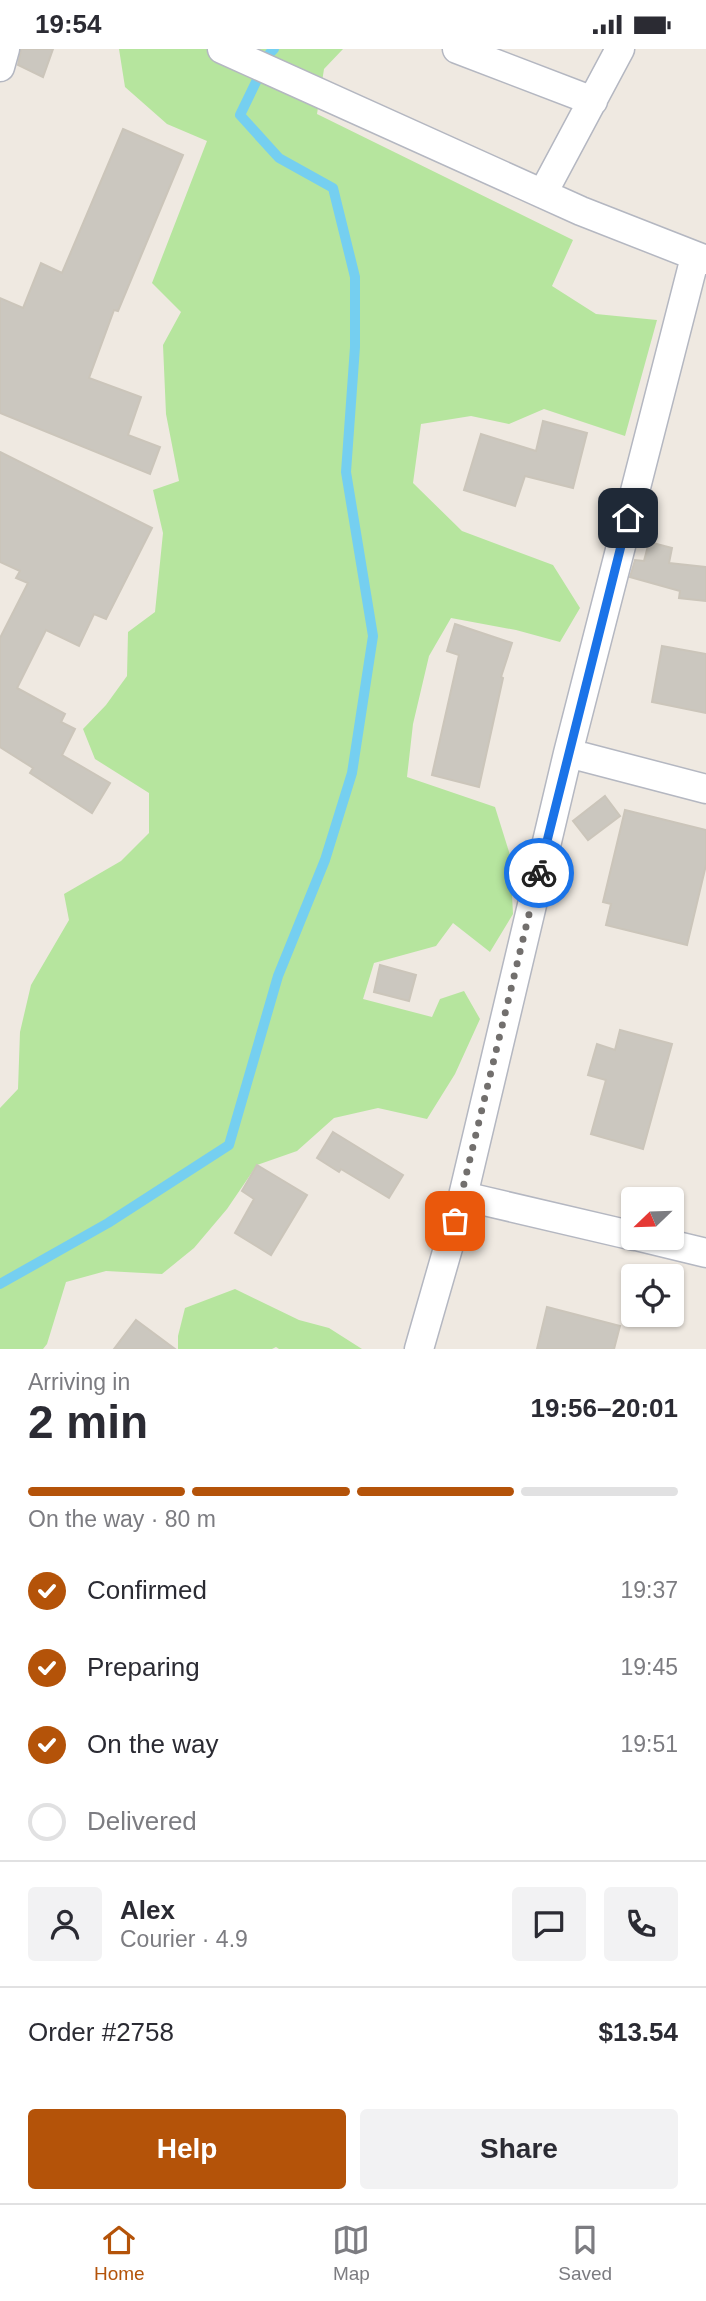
<!DOCTYPE html>
<meta charset="utf-8">
<style>
:root{--surface:#fff;--page:#f2f2f3;--text:#2b2b33;--muted:#7c7c81;--line:#e1e1e2;--accent:#b45309}
body{margin:0;font-family:Arial,sans-serif;background:var(--page);color:var(--text);height:100vh;display:flex;flex-direction:column;font-size:26px;white-space:nowrap}
*{box-sizing:border-box;margin:0}
p{font-size:23px;color:var(--muted)}
.icon{flex:none;width:38px;height:38px;fill:none;stroke:currentColor;stroke-width:2;stroke-linecap:round;stroke-linejoin:round}
.map{position:relative;height:1300px;overflow:hidden}
.details{display:flex;flex-direction:column;background:var(--surface);flex:1}
.details>*{flex:none}
.needle{width:46px;rotate:247deg}
.fabs{position:absolute;left:621px;top:1138px;display:grid;gap:14px}
.fabs a{display:grid;place-items:center;width:63px;height:63px;border-radius:7px;background:var(--surface);box-shadow:0 2px 5px #0004;font-size:35px}
.pin{position:absolute;display:grid;place-items:center;width:60px;height:60px;color:#fff;margin:-30px;border-radius:14px;box-shadow:0 4px 10px #0006}
.courier{position:absolute;display:grid;place-items:center;width:70px;height:70px;margin:-35px;border:5px solid #1a73e8;border-radius:50%;background:#fff;color:#222;box-shadow:0 2px 9px #0007}
.summary em{font-style:normal;font-weight:700}
.summary div{display:flex;flex-direction:column-reverse}
.summary{display:flex;align-items:center;justify-content:space-between;height:119px;padding:0 28px}
h1{font-size:46px;font-weight:700;line-height:52px}
.bar{display:grid;grid-template-columns:repeat(4,1fr);gap:10px 7px;align-content:center;height:84px;padding:0 28px}
.bar i{height:9px;border-radius:5px;background:var(--line)}
.bar .selected{background:var(--accent)}
.bar p{grid-column:span 4}
.line{display:flex;align-items:center;gap:18px;padding:0 28px;border-top:2px solid var(--line)}
.line div{flex:1}
.round{display:grid;place-items:center;flex:none;width:74px;height:74px;border-radius:7px;background:var(--page)}
ol{padding:0 28px;list-style:none}
li{display:flex;align-items:center;gap:21px;height:77px}
li p{margin-inline-start:auto}
li .icon{padding:7px;border-radius:50%;background:var(--accent);color:#fff;stroke-width:4}
li:last-child{color:var(--muted)}
li i{width:38px;height:38px;border:4px solid var(--line);border-radius:50%}
.primary-button{display:flex;gap:14px;margin-top:auto;padding:14px 28px}
.primary-button a{flex:1;height:80px;border-radius:7px;background:var(--accent);color:#fff;font-size:28px;font-weight:700;line-height:80px;text-align:center}
.primary-button a+a{background:var(--page);color:var(--text)}
.status{display:flex;justify-content:space-between;align-items:center;height:49px;padding:0 35px;background:var(--surface);direction:ltr}
.status svg{height:19px;fill:currentColor}
.tab-bar{display:flex;justify-content:space-around;align-items:center;height:98px;border-top:2px solid var(--line);background:var(--surface);font-size:19px;color:var(--muted)}
.tab-bar a{display:grid;justify-items:center;gap:4px}
.tab-bar .selected{color:var(--accent)}
.map>svg:first-child{display:block}
.green{fill:#b6e59e}
.lines{fill:none;stroke-linecap:round;stroke-linejoin:round}
.stream{stroke:#75cff0;stroke-width:10}
.building{fill:#cbc7bf;stroke:#cbc5ba;stroke-width:2}
.minor-casing{stroke:#b4b7c1;stroke-width:31}
.minor{stroke:#fff;stroke-width:28}
.done{stroke:#726f6d;stroke-width:7;stroke-dasharray:0 12.6}
.route{stroke:#1a73e8;stroke-width:9}
</style>
<div class="status"><b>19:54</b><svg viewBox="0 0 49 12"><path d="M0 12V9h3v3zM5 12V6h3v6zM10 12V3h3v9zM15 12V0h3v12zM26 1h20v11H26zM47 4h2v5h-2z"/></svg></div>
<div class="map">
<svg width="706" height="1300" viewBox="0 0 706 1300">
<rect width="100%" height="100%" fill="#efe9e1"/>
<path class="green" d="M119,0h224l-19,20 -7,45 256,126 -21,46 44,28 61,6 -32,116 -81,-27 -35,15 -38,-8 -50,8 -8,59 49,48 91,34 27,43 -20,34 -44,-12 -65,-12 -22,38 -16,68 -6,53 88,30 15,48 3,59 -23,38 -37,-29 -17,23 -62,17 -11,36 69,18 8,-18 24,-8 16,28 -25,55 -28,45 -49,-11 -44,10 -37,33 -40,14 -30,44 -33,39 -32,26 -56,-3 -40,11 -19,62 -4,5h-43v-241l18,-19 2,-57 11,-47 38,-65 -5,-26 57,-33 28,-28v-40l-54,-34 -12,-30 23,-24 21,-29 1,-44 27,-20 8,-79 -10,-43 26,-9 -13,-67 -3,-69 18,-33 -29,-29 55,-142 -40,-17 -42,-37z
M235,1240l64,31 30,8 33,21h-83l-3,-2 -4,2h-94v-13l7,-28z"/>
<g class="lines">
<path class="stream" d="M0,1235l108,-61 121,-78 49,-169 47,-116 27,-87 21,-137 -27,-164 9,-125v-70l-22,-89 -54,-30 -39,-43 30,-62 4,-4"/>
</g>
<path class="building" d="M21,0h32l-10,28 -25,-12z
M123,80l60,26 -65,156 -4,-1 -25,68 52,19 -13,38 32,12 -10,27 -150,-61v-115l23,10 18,-45 21,10z
M543,372l44,12 -14,55 -48,-12 -10,30 -51,-16 17,-56 55,17z
M0,403l152,76 -46,91 -12,-5 -15,32 -33,-16 -29,58 48,26 -4,8 14,7 -13,26 48,28 -18,30 -62,-40 3,-5 -33,-21v-109l28,-55 -12,-5 4,-7 -20,-9z
M649,493l23,6 -3,15 37,4v34l-27,-3 1,-7 -50,-14 5,-17 9,1z
M455,575l57,19 -11,34 2,1 -24,109 -47,-12 27,-120 -12,-4z
M662,597l44,8v59l-54,-11z
M605,747l15,20 -32,24 -15,-19z
M625,761l81,20v35l-19,80 -81,-20 5,-21 -8,-2z
M380,916l36,10 -7,26 -35,-9z
M620,981l52,14 -29,105 -52,-15 15,-54 -18,-5 9,-31 18,6z
M333,1083l70,43 -14,23 -48,-29 -2,3 -22,-14z
M257,1116l50,30 -36,60 -36,-22 19,-34 -12,-8z
M547,1258l73,19 -6,23h-77z
M136,1271l39,29h-61z"/>
<g class="lines">
<defs>
<path id="minor" d="M222,0l359,162 125,49
M457,0l136,52
M0,18l5,-18
M543,144l77,-144
M568,704l138,36
M463,1147l171,40
M640,1188l66,16
M419,1300l44,-153 105,-443 127,-496"/>
</defs>
<use href="#minor" class="minor-casing"/>
<use href="#minor" class="minor"/>
</g>
<g class="lines">
<path class="done" d="M455,1172l84,-348"/>
<path class="route" d="M539,824l89,-355"/>
</g>
</svg>
<div class="fabs">
<a><svg class="needle" viewBox="-14 -14 28 28"><path d="M0-13l5 13h-10z" fill="#e53935"/><path d="M0 13l5-13h-10z" fill="#7c7c81"/></svg></a>
<a><svg class="icon" aria-label="locate" viewBox="0 0 24 24"><circle cx="12" cy="12" r="6"/><path d="M12 2v4M12 18v4M2 12h4M18 12h4"/></svg></a>
</div>
<div class="pin" style="left:455px;top:1172px;background:#ea580c"><svg class="icon" aria-label="bag" viewBox="0 0 24 24"><path d="M5 8h14l-1 12H6zM9 8a3 3 0 0 1 6 0"/></svg></div>
<div class="pin" style="left:628px;top:469px;background:#1f2937"><svg class="icon" aria-label="home" viewBox="0 0 24 24"><path d="M3 11l9-7 9 7M6 9v11h12V9"/></svg></div>
<div class="courier" style="left:539px;top:824px"><svg class="icon" aria-label="bike" viewBox="0 0 24 24"><circle cx="6" cy="16" r="4"/><circle cx="18" cy="16" r="4"/><path d="M6 16l4-8h5l3 8M10 8l3 8H6M13 5h3"/></svg></div>
</div>
<section class="details">
<div class="summary"><div><h1>2 min</h1><p>Arriving in</p></div><em>19:56–20:01</em></div>
<div class="bar"><i class="selected"></i><i class="selected"></i><i class="selected"></i><i></i><p>On the way · 80 m</p></div>
<ol>
<li><svg class="icon" aria-label="check" viewBox="0 0 24 24"><path d="M5 12l5 5 9-10"/></svg>Confirmed<p>19:37</p></li>
<li><svg class="icon" aria-label="check" viewBox="0 0 24 24"><path d="M5 12l5 5 9-10"/></svg>Preparing<p>19:45</p></li>
<li><svg class="icon" aria-label="check" viewBox="0 0 24 24"><path d="M5 12l5 5 9-10"/></svg>On the way<p>19:51</p></li>
<li><i></i>Delivered</li>
</ol>
<div class="line" style="height:126px"><a class="round"><svg class="icon" aria-label="person" viewBox="0 0 24 24"><circle cx="12" cy="8" r="4"/><path d="M4 21q1-7 8-7t8 7"/></svg></a><div><b>Alex</b><p>Courier · 4.9</p></div><a class="round"><svg class="icon" aria-label="chat" viewBox="0 0 24 24"><path d="M4 5h16v11H9l-5 4z"/></svg></a><a class="round"><svg class="icon" aria-label="phone" viewBox="0 0 24 24"><path d="M5 4h4l2 5-3 2q2 4 5 5l2-3 5 2v4C11 20 4 13 5 4z"/></svg></a></div>
<div class="line" style="height:91px"><div>Order #2758</div><b>$13.54</b></div>
<div class="primary-button"><a>Help</a><a>Share</a></div>
</section>
<nav class="tab-bar">
<a class="selected"><svg class="icon" aria-label="home" viewBox="0 0 24 24"><path d="M3 11l9-7 9 7M6 9v11h12V9"/></svg>Home</a>
<a><svg class="icon" aria-label="map" viewBox="0 0 24 24"><path d="M3 6l6-2 6 2 6-2v14l-6 2-6-2-6 2zM9 4v14M15 6v14"/></svg>Map</a>
<a><svg class="icon" aria-label="saved" viewBox="0 0 24 24"><path d="M7 4h10v16l-5-4-5 4z"/></svg>Saved</a>
</nav>
